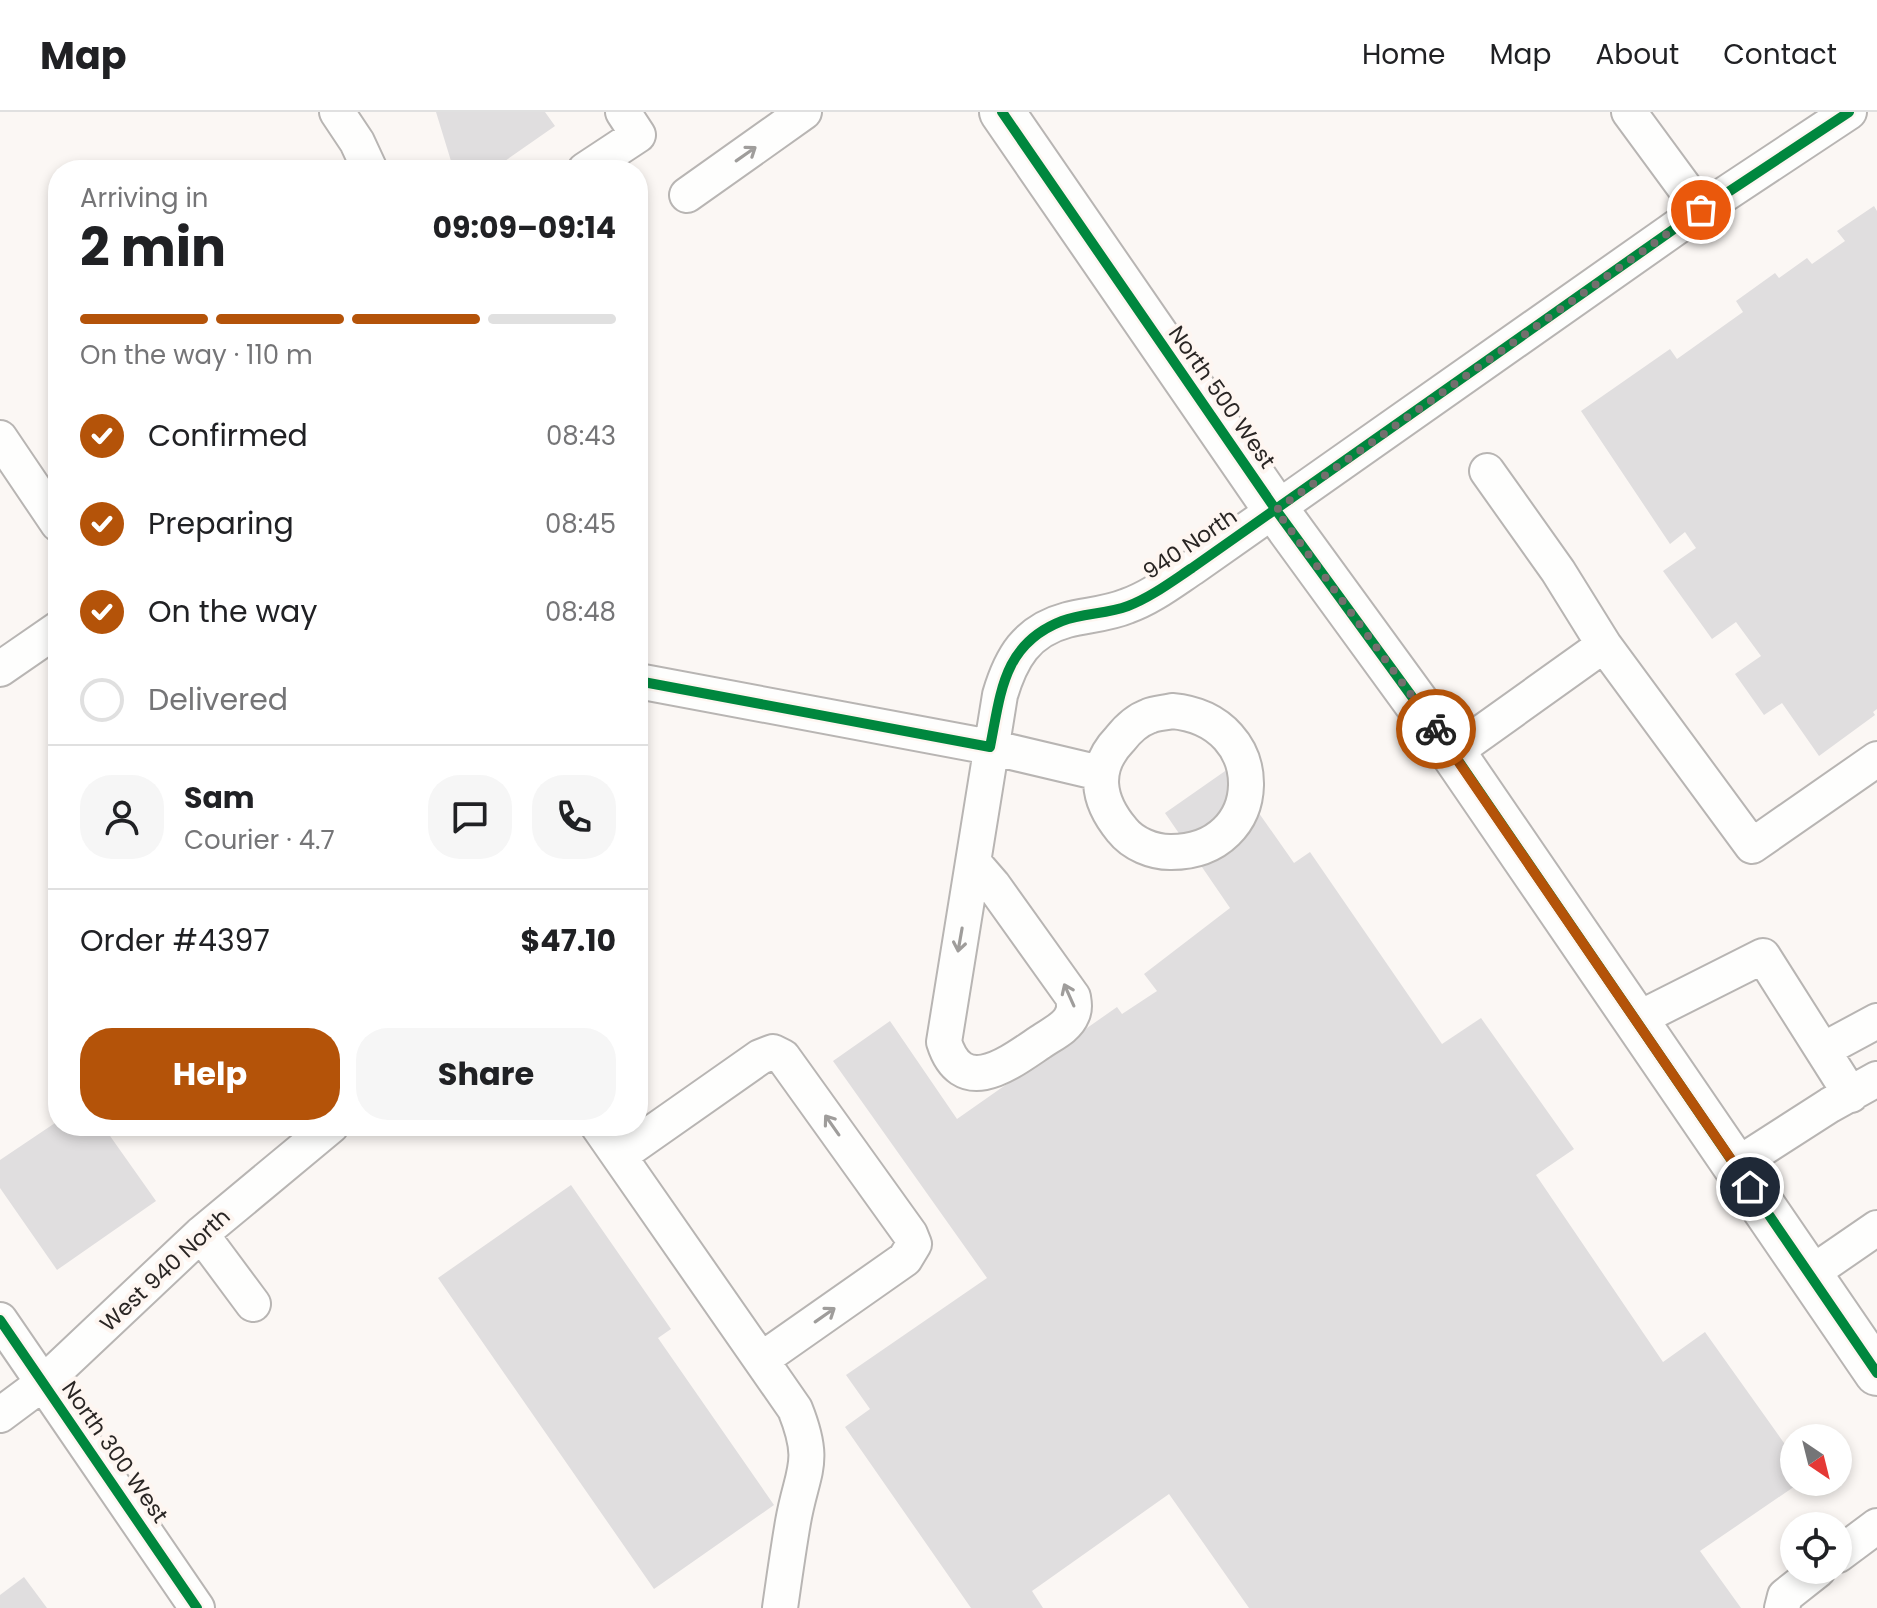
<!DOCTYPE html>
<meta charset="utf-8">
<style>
:root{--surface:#fff;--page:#f6f6f6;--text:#202124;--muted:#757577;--line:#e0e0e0;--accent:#b45309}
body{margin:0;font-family:Poppins,sans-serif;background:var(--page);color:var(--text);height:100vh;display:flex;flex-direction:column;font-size:30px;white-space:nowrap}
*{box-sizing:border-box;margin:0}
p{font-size:26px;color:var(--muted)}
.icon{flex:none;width:44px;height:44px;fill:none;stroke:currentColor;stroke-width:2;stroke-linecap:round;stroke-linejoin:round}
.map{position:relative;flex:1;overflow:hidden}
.drawer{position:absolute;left:48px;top:48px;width:600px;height:976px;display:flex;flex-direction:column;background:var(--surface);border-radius:32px;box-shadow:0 4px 12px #0003}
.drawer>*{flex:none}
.needle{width:52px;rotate:145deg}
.tools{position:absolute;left:1780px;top:1312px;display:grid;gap:16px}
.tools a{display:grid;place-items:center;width:72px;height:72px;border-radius:50%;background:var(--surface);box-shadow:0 4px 12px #0003;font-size:40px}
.pin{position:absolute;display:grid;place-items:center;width:68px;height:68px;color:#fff;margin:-34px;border:4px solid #fff;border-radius:50%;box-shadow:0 2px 8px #0007}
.courier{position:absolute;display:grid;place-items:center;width:80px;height:80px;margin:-40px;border:6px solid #b45309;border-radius:50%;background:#fff;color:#222;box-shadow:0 2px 10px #0007}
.head em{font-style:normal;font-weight:700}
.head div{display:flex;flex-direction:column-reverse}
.head{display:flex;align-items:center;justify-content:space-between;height:136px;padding:0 32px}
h1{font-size:52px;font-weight:700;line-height:60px}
.bar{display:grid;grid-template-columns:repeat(4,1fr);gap:12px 8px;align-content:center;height:96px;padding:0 32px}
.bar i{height:10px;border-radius:6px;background:var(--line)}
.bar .on{background:var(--accent)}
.bar p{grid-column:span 4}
.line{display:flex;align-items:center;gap:20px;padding:0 32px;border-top:2px solid var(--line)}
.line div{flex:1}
.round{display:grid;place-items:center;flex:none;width:84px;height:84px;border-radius:32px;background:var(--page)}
ol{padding:0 32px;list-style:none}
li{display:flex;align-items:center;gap:24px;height:88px}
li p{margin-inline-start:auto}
li .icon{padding:8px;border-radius:50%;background:var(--accent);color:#fff;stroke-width:4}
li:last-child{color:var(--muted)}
li i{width:44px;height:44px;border:4px solid var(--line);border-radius:50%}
.action{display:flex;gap:16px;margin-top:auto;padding:16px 32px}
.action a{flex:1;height:92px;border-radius:32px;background:var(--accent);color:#fff;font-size:32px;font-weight:700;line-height:92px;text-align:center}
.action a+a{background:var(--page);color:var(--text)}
header{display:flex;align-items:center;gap:48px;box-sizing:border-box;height:112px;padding:0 40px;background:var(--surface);border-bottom:2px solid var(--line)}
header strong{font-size:38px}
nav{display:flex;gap:44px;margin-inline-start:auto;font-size:28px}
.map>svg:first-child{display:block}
.building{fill:#e0dedf}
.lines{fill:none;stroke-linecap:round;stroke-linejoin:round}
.minor-casing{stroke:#b8b5b3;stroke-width:38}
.major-casing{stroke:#b8b5b3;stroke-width:48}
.minor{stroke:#fefefd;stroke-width:34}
.major{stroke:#fefefd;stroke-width:44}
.cycleway-casing{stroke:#fef6f1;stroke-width:15}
.cycleway{stroke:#00873e;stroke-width:10}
.oneway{stroke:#9f9d9b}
.done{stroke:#736f6d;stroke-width:8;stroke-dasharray:0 14.4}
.route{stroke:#b45309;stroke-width:10}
.labels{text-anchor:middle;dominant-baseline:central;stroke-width:8;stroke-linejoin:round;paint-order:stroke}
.street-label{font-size:22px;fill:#2a2624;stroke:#fef6f1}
</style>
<header>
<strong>Map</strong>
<nav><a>Home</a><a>Map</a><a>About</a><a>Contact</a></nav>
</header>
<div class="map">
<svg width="1877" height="1496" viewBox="0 0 1877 1496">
<rect width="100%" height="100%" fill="#fbf7f4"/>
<path class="building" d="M436,0h109l10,14 -63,44h-34l-7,-9z
M1874,94l3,5v498l-4,3 2,3 -56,41 -37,-53 -18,12 -29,-41 26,-18 -25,-34 -24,17 -49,-68 33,-23 -11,-16 -15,12 -89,-133 89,-62 7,10 66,-47 -7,-11 39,-28 4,5 28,-20 5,6 33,-23 -8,-10z
M1228,657l66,94 16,-11 132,192 39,-26 93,131 -38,26 127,187 42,-30 89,125v25h7l-101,69 41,57h-492l-80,-114 -137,97 11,17h-72l-126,-181 25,-18 -24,-34 141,-97 -154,-217 57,-40 67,98 160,-112 5,7 35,-23 -13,-17 86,-66 -65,-95z
M58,1009v5h45l53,75 -99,69 -57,-82v-28z
M571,1073l100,144 -13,9 116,167 -120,84 -216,-311z
M24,1465l23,31h-47v-13z"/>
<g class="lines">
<defs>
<path id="minor" d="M337,0l20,30 13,28
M1629,0l72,98
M585,58l53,-35 -15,-23
M687,83l117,-83
M0,326l58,86
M1487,359l71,100 46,74
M0,557l58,-40
M638,569l352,66 110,26
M1172,599c101,9 97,142 -2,141 -17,0 -37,-8 -48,-22 -25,-30 -30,-62 -2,-91 7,-9 18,-19 29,-23 7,-3 16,-3 23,-5z
M1453,641l151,-108 148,201 125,-87
M974,751l19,22 80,112c1,6 2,12 -1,18 -5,13 -22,20 -33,28 -31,21 -77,56 -95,-1l56,-347c11,-37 26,-64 67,-75 19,-5 41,-6 60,-14 23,-8 44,-24 65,-38l509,-358 148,-98
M1636,908l127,-64 88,139
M1823,938l54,-29
M598,1014l197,283c22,55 7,61 -2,113 -5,29 -9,58 -13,86
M619,1044l141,-99 13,-5 10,5 127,177 4,10 -9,15 -144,101
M1735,1054l95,-61 47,-26
M201,1122l52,70
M1810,1162l67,-46
M0,1208l197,288
M0,1303l43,-32 158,-149 130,-108
M1838,1443l39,-29
M1782,1496l3,-12 33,-26"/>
<path id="major" d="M1002,0l274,398 177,243 424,620"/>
</defs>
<use href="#minor" class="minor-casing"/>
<use href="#major" class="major-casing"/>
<use href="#minor" class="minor"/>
<use href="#major" class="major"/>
<defs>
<path id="cycleway" d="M1002,0l274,398 177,243 424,620
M638,569l352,66c11,-55 13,-103 72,-126 21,-8 45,-7 66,-15 23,-9 43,-24 64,-38l509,-358 148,-98
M0,1208l197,288"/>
</defs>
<use href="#cycleway" class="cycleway-casing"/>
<use href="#cycleway" class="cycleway"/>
</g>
<defs><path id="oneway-shaft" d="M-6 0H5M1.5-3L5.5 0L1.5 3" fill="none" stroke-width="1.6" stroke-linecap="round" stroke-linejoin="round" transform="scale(2)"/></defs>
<g class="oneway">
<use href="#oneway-shaft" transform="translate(746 42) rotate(-35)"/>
<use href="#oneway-shaft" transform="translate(960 828) rotate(100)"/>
<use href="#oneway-shaft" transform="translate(1069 883) rotate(-114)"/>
<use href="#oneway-shaft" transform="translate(832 1013) rotate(-125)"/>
<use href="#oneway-shaft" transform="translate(825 1203) rotate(-35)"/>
</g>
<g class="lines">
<path class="done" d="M1436,617l-160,-219 425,-300"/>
<path class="route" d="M1436,617l314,458"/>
</g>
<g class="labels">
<g class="street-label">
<text transform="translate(1222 285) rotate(55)">North 500 West</text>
<text transform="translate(1190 432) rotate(-34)">940 North</text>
<text transform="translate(165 1158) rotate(-43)">West 940 North</text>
<text transform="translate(115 1340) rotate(55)">North 300 West</text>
</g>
</g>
</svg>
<div class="tools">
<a><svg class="needle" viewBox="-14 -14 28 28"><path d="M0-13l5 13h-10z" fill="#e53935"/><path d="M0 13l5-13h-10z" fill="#757577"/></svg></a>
<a><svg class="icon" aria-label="locate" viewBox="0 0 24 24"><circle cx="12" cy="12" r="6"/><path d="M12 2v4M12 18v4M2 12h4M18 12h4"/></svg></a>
</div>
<div class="pin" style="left:1701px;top:98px;background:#ea580c"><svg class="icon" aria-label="bag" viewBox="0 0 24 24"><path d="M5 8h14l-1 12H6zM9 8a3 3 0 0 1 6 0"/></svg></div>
<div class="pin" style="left:1750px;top:1075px;background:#1f2937"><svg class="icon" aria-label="home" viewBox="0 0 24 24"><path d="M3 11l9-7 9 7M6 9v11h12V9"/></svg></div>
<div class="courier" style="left:1436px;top:617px"><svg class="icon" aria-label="bike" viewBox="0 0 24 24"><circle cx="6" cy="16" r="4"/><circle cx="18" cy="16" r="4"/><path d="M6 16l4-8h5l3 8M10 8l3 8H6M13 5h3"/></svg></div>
<section class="drawer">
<div class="head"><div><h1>2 min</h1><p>Arriving in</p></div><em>09:09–09:14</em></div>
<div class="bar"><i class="on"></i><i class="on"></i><i class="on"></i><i></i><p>On the way · 110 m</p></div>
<ol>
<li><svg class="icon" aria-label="check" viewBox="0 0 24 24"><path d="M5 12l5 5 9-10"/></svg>Confirmed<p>08:43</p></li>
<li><svg class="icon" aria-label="check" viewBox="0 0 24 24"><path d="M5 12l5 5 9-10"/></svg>Preparing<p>08:45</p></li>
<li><svg class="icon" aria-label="check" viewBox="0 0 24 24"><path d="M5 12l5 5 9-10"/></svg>On the way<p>08:48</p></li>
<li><i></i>Delivered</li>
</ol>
<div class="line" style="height:144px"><a class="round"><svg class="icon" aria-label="person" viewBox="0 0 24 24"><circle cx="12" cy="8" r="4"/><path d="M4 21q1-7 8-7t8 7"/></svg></a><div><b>Sam</b><p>Courier · 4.7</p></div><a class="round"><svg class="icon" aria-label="chat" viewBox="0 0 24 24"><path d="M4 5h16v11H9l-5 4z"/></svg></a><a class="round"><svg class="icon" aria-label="phone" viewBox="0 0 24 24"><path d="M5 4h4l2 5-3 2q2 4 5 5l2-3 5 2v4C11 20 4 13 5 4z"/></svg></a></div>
<div class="line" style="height:104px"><div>Order #4397</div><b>$47.10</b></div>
<div class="action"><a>Help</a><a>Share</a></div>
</section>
</div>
